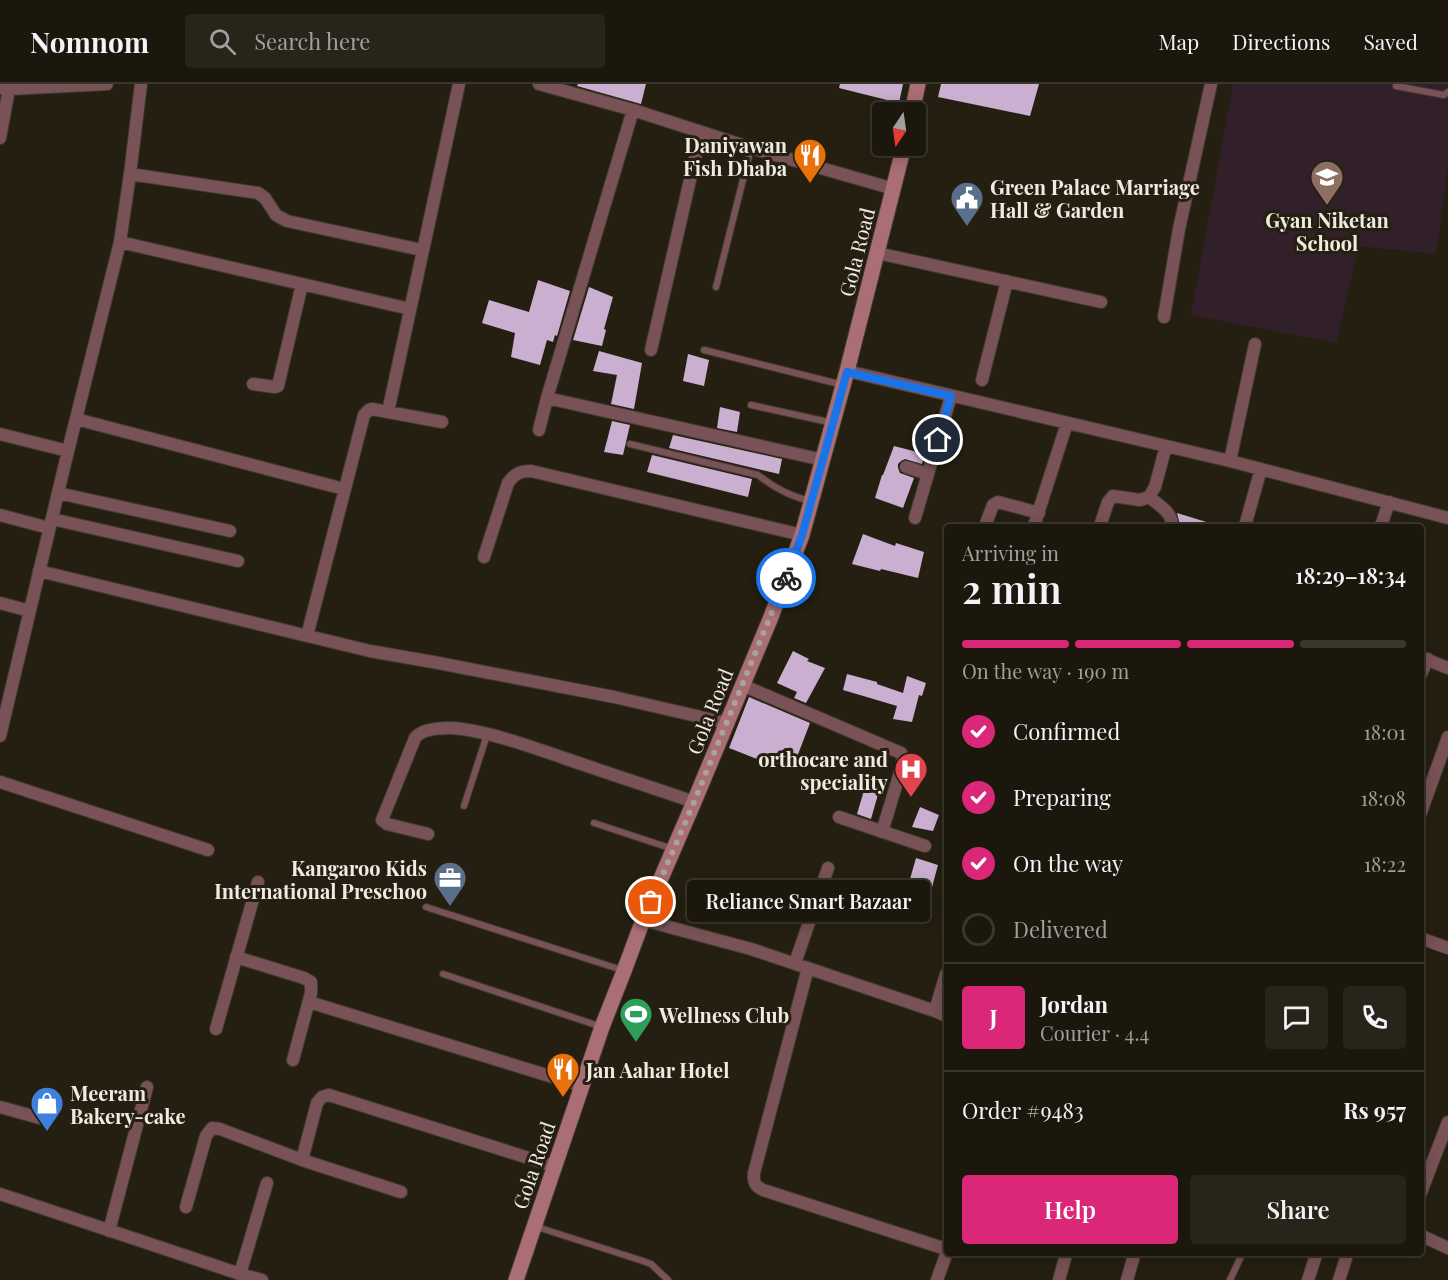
<!DOCTYPE html>
<meta charset="utf-8">
<style>
:root{--surface:#1b170c;--page:#28241a;--text:#f1f3f6;--muted:#a09f9d;--line:#39362d;--accent:#db2777}
body{margin:0;font-family:"Playfair Display",serif;background:var(--page);color:var(--text);height:100vh;display:flex;flex-direction:column;font-size:22px;white-space:nowrap}
*{box-sizing:border-box;margin:0}
p{font-size:20px;color:var(--muted)}
.icon{flex:none;width:33px;height:33px;fill:none;stroke:currentColor;stroke-width:2;stroke-linecap:round;stroke-linejoin:round}
.map{position:relative;flex:1;overflow:hidden}
.sheet{position:absolute;left:944px;top:440px;width:480px;height:732px;display:flex;flex-direction:column;background:var(--surface);border-radius:6px;box-shadow:0 3px 15px #0003,0 0 0 2px var(--line)}
.sheet>*{flex:none}
.needle{width:39px;rotate:193deg}
.tools{position:absolute;left:872px;top:18px;display:grid;gap:12px}
.tools a{display:grid;place-items:center;width:54px;height:54px;border-radius:6px;background:var(--surface);box-shadow:0 3px 15px #0003,0 0 0 2px var(--line);font-size:30px}
.pin{position:absolute;display:grid;place-items:center;width:51px;height:51px;color:#fff;margin:-26px;border:3px solid #fff;border-radius:50%;box-shadow:0 2px 6px #0007}
.courier{position:absolute;display:grid;place-items:center;width:60px;height:60px;margin:-30px;border:4px solid #1a73e8;border-radius:50%;background:#fff;color:#222;box-shadow:0 2px 8px #0007}
.bubble{position:absolute;height:42px;border-radius:6px;background:var(--surface);box-shadow:0 3px 15px #0003,0 0 0 2px var(--line);font-size:20px;font-weight:600;line-height:42px;text-align:center}
.overview em{font-style:normal;font-weight:600}
.overview div{display:flex;flex-direction:column-reverse}
.overview{display:flex;align-items:center;justify-content:space-between;height:102px;padding:0 18px}
h1{font-size:39px;font-weight:600;line-height:45px}
.bar{display:grid;grid-template-columns:repeat(4,1fr);gap:9px 6px;align-content:center;height:72px;padding:0 18px}
.bar i{height:8px;border-radius:4px;background:var(--line)}
.bar .current{background:var(--accent)}
.bar p{grid-column:span 4}
.line{display:flex;align-items:center;gap:15px;padding:0 18px;border-top:2px solid var(--line)}
.line div{flex:1}
.round{display:grid;place-items:center;flex:none;width:63px;height:63px;border-radius:6px;background:var(--page)}
ol{padding:0 18px;list-style:none}
li{display:flex;align-items:center;gap:18px;height:66px}
li p{margin-inline-start:auto}
li .icon{padding:6px;border-radius:50%;background:var(--accent);color:#fff;stroke-width:4}
li:last-child{color:var(--muted)}
li i{width:33px;height:33px;border:3px solid var(--line);border-radius:50%}
.button{display:flex;gap:12px;margin-top:auto;padding:12px 18px}
.button a{flex:1;height:69px;border-radius:6px;background:var(--accent);color:#fff;font-size:24px;font-weight:600;line-height:69px;text-align:center}
.button a+a{background:var(--page);color:var(--text)}
header{display:flex;align-items:center;gap:36px;box-sizing:border-box;height:84px;padding:0 30px;background:var(--surface);border-bottom:2px solid var(--line)}
header strong{font-size:28px}
nav{display:flex;gap:33px;margin-inline-start:auto;font-size:21px}
.search{width:420px;height:54px;background:var(--page);display:flex;align-items:center;gap:15px;box-sizing:border-box;padding:0 21px;border-radius:6px;color:var(--muted);font-size:22px}
.map>svg:first-child{display:block}
.education{fill:#31202a}
.building{fill:#caafd0}
.lines{fill:none;stroke-linecap:round;stroke-linejoin:round}
.lane-casing{stroke:#403c2d;stroke-width:8}
.street-casing{stroke:#403c2d;stroke-width:14}
.secondary-casing{stroke:#403c2d;stroke-width:17}
.lane{stroke:#785256;stroke-width:6}
.street{stroke:#785256;stroke-width:12}
.secondary{stroke:#aa6e75;stroke-width:15}
.done{stroke:#a8a498;stroke-width:6;stroke-dasharray:0 10.8}
.route{stroke:#1a73e8;stroke-width:8}
.labels{text-anchor:middle;dominant-baseline:central;stroke-width:6;stroke-linejoin:round;paint-order:stroke}
.poi-label{font-size:20px;font-weight:bold;fill:#efebe2;stroke:#241f10;text-anchor:start}
.street-label{font-size:20px;fill:#efebe2;stroke:#241f10}
</style>
<header>
<strong>Nomnom</strong>
<div class="search"><svg class="icon" aria-label="search" viewBox="0 0 24 24"><circle cx="10" cy="10" r="6"/><path d="M15 15l6 6"/></svg>Search here</div>
<nav><a>Map</a><a>Directions</a><a>Saved</a></nav>
</header>
<div class="map">
<svg width="1448" height="1196" viewBox="0 0 1448 1196">
<rect width="100%" height="100%" fill="#241f10"/>
<path class="education" d="M1233,0h215v83l-12,87 -77,-8 -23,97 -145,-28z"/>
<path class="building" d="M578,0h68l-5,20 -64,-18z
M840,0h63l-4,19 -60,-15z
M941,0h98l-9,32 -92,-19z
M538,196l32,11 -13,45 -2,-1 -2,7 -6,-2 -7,25 -29,-8 4,-24 -33,-10 7,-23 40,12z
M589,203l24,10 -9,32 2,1 -4,16 -29,-6z
M599,267l43,12 -8,46 -23,-5 6,-29 -24,-4z
M688,270l21,6 -5,26 -21,-5z
M720,323l20,5 -3,20 -20,-4z
M612,337l18,4 -7,30 -19,-3z
M673,351l109,24 -3,15 -110,-26z
M894,362l31,8 -3,10 -17,-5 -4,2 -3,3v4l2,5 14,5 -11,30 -28,-10 7,-23h1z
M652,371l100,24 -4,18 -101,-25z
M1177,429l36,11 -1,2h-32z
M863,450l32,12 1,-3 28,9 -6,26 -37,-9 -1,2 -28,-7z
M793,567l16,8 -2,2 18,7 -19,35 -12,-5 3,-6 -20,-9z
M847,590l30,8v2l26,9 4,-17 19,7 -4,13 -3,-1 -7,27 -19,-3 4,-13 -54,-16z
M749,613l61,26 -18,47 -22,-6 -41,-16z
M865,703l14,4 -8,28 -14,-5z
M920,723l19,8 -6,16 -21,-4z
M916,774l22,7 -7,26 -23,-5z"/>
<g class="lines">
<defs>
<path id="lane" d="M1396,2l48,9 4,-3
M716,203l35,-139
M704,266l139,35
M751,321l82,18
M630,360l128,31c15,12 34,22 52,26
M464,722l23,-71
M594,739l79,26
M426,823l196,63
M443,890l159,53
M534,1142l109,35 8,3 17,16
M1230,1196l13,-28"/>
<path id="street" d="M539,0l94,26 118,38 143,41
M0,4l9,1 98,-5
M0,54l9,-49
M130,90l128,19 7,5 11,17 11,6 135,29
M120,158l290,67
M877,169l224,49
M1164,233l15,-88 32,-145
M651,266l50,-218
M847,287l383,90 218,57
M982,296l25,-99
M253,300l22,3 3,-1 24,-102
M547,314l276,62
M388,328l71,-328
M76,335l268,70
M539,346l8,-32 86,-288
M0,350l68,17
M1230,377l25,-117
M906,383l22,7
M58,409l172,38
M1149,413c10,8 24,16 23,29
M0,431l49,13
M915,434l36,-122
M52,435l186,42
M985,442l8,-21 5,-3 41,11
M1034,442l33,-103
M1100,442l8,-24 5,-6 27,4 9,-3 6,-10 11,-41
M1245,442l16,-57
M1381,442l8,-24
M484,473l24,-74c6,-9 12,-12 23,-12l271,64
M39,487l331,80 63,11 181,35 113,26
M0,519l30,8
M307,552l57,-221 5,-5 3,-1 70,13
M1420,573l28,11
M1420,592l8,-17
M742,601l159,68 2,4 -1,9 -20,66
M0,652l68,-285 52,-209 10,-68 11,-90
M0,698l208,68
M1420,731l28,-78
M839,733l86,29
M428,750l-41,-10 -5,-4 33,-82c8,-11 35,-11 47,-9 35,5 69,18 102,29 43,15 87,29 130,44
M643,836l108,29 184,62 11,5
M1420,854l28,10
M236,873l68,21 7,4v11l-18,67
M795,879l33,-95
M808,884l-54,205c-1,9 1,13 9,17l183,59
M309,918l273,84
M935,927l11,-37
M216,945l42,-147
M0,1023l47,13
M302,1076l15,-57 5,-6 7,-2 225,71
M0,1110l240,80 22,6
M1420,1111l28,-73
M186,1123l20,-71 6,-8 8,1 82,31 99,32
M109,1147l38,-144
M1420,1151l28,13
M240,1190l27,-91
M937,1196l10,-28
M1059,1196l6,-22v-6
M1127,1196l8,-28
M1308,1196l9,-28
M1339,1196l9,-28"/>
<path id="secondary" d="M912,28l6,-28
M516,1196l86,-253 22,-56 19,-51 51,-118 77,-185 31,-82 45,-164 57,-225"/>
</defs>
<use href="#lane" class="lane-casing"/>
<use href="#street" class="street-casing"/>
<use href="#secondary" class="secondary-casing"/>
<use href="#lane" class="lane"/>
<use href="#street" class="street"/>
<use href="#secondary" class="secondary"/>
</g>
<g class="lines">
<path class="done" d="M651,818l43,-100 92,-224"/>
<path class="route" d="M786,494l16,-43 45,-163 104,24 -13,44"/>
</g>
<defs>
<symbol id="restaurant-pin" viewBox="-11 -11 22 30"><path d="M0 17L-7.5 6A9.5 9.5 0 1 1 7.5 6Z" fill="#e8710a" stroke="#241f10"/><path d="M-5-6h1v4h1v-4h1v4h1v-4h1v5L-1.5 .5V6h-2V.5L-5-1ZM5-6V6H3V1.5H1.5Q1.5-4 5-6Z" fill="#fff"/></symbol>
<symbol id="school-pin" viewBox="-11 -11 22 30"><path d="M0 17L-7.5 6A9.5 9.5 0 1 1 7.5 6Z" fill="#8d6e63" stroke="#241f10"/><path d="M0-5L7-2L0 1L-7-2ZM-4 1L0 2.5L4 1V4Q0 6-4 4Z" fill="#fff"/></symbol>
<symbol id="civic-pin" viewBox="-11 -11 22 30"><path d="M0 17L-7.5 6A9.5 9.5 0 1 1 7.5 6Z" fill="#5c6f8a" stroke="#241f10"/><path d="M-.6-6.5H3V-4.5H.6V-3L4-1V1h2V6H-6V1h2V-1L-.6-3ZM-1.2 2.5V6h2.4V2.5Z" fill="#fff"/></symbol>
<symbol id="hospital-pin" viewBox="-11 -11 22 30"><path d="M0 17L-7.5 6A9.5 9.5 0 1 1 7.5 6Z" fill="#e0444e" stroke="#241f10"/><path d="M-5-5h3v3.5h4V-5h3V5h-3V1.5h-4V5h-3Z" fill="#fff"/></symbol>
<symbol id="office-pin" viewBox="-11 -11 22 30"><path d="M0 17L-7.5 6A9.5 9.5 0 1 1 7.5 6Z" fill="#5c6f8a" stroke="#241f10"/><path d="M-6-3h4V-5.5h4V-3h4V5H-6ZM-1-4.5V-3h2v-1.5ZM-6 0V1H6V0Z" fill="#fff"/></symbol>
<symbol id="stadium-pin" viewBox="-11 -11 22 30"><path d="M0 17L-7.5 6A9.5 9.5 0 1 1 7.5 6Z" fill="#2e9e5b" stroke="#241f10"/><path d="M0-5a6.5 5 0 1 0 0 10a6.5 5 0 1 0 0-10ZM-3.5-1.8h7v3.6h-7Z" fill="#fff"/></symbol>
<symbol id="shop-pin" viewBox="-11 -11 22 30"><path d="M0 17L-7.5 6A9.5 9.5 0 1 1 7.5 6Z" fill="#3f7fe0" stroke="#241f10"/><path d="M-5-2.5h2.3a2.7 3.5 0 0 1 5.4 0H5L5.5 6h-11ZM-1.5-2.5h3a1.5 2.3 0 0 0-3 0Z" fill="#fff"/></symbol>
</defs>
<g fill-rule="evenodd">
<use href="#restaurant-pin" x="791" y="52" width="38" height="52"/>
<use href="#school-pin" x="1308" y="74" width="38" height="52"/>
<use href="#civic-pin" x="948" y="95" width="38" height="52"/>
<use href="#hospital-pin" x="892" y="666" width="38" height="52"/>
<use href="#office-pin" x="431" y="775" width="38" height="52"/>
<use href="#stadium-pin" x="617" y="911" width="38" height="52"/>
<use href="#restaurant-pin" x="544" y="966" width="38" height="52"/>
<use href="#shop-pin" x="28" y="1000" width="38" height="52"/>
</g>
<g class="labels">
<g class="poi-label">
<text x="787" y="60" text-anchor="end">Daniyawan<tspan x="787" dy="23">Fish Dhaba</tspan></text>
<text x="990" y="102">Green Palace Marriage<tspan x="990" dy="23">Hall &amp; Garden</tspan></text>
<text x="1327" y="135" text-anchor="middle">Gyan Niketan<tspan x="1327" dy="23">School</tspan></text>
<text x="888" y="674" text-anchor="end">orthocare and<tspan x="888" dy="23">speciality</tspan></text>
<text x="427" y="783" text-anchor="end">Kangaroo Kids<tspan x="427" dy="23">International Preschoo</tspan></text>
<text x="659" y="930">Wellness Club</text>
<text x="586" y="985">Jan Aahar Hotel</text>
<text x="70" y="1008">Meeram<tspan x="70" dy="23">Bakery-cake</tspan></text>
</g>
<g class="street-label">
<text transform="translate(856 168) rotate(-76)">Gola Road</text>
<text transform="translate(709 627) rotate(-68)">Gola Road</text>
<text transform="translate(533 1081) rotate(-71)">Gola Road</text>
</g>
</g>
</svg>
<div class="tools">
<a><svg class="needle" viewBox="-14 -14 28 28"><path d="M0-13l5 13h-10z" fill="#e53935"/><path d="M0 13l5-13h-10z" fill="#a09f9d"/></svg></a>
</div>
<div class="pin" style="left:651px;top:818px;background:#ea580c"><svg class="icon" aria-label="bag" viewBox="0 0 24 24"><path d="M5 8h14l-1 12H6zM9 8a3 3 0 0 1 6 0"/></svg></div>
<div class="pin" style="left:938px;top:356px;background:#1f2937"><svg class="icon" aria-label="home" viewBox="0 0 24 24"><path d="M3 11l9-7 9 7M6 9v11h12V9"/></svg></div>
<div class="courier" style="left:786px;top:494px"><svg class="icon" aria-label="bike" viewBox="0 0 24 24"><circle cx="6" cy="16" r="4"/><circle cx="18" cy="16" r="4"/><path d="M6 16l4-8h5l3 8M10 8l3 8H6M13 5h3"/></svg></div>
<div class="bubble" style="left:687px;top:796px;width:243px">Reliance Smart Bazaar</div>
<section class="sheet">
<div class="overview"><div><h1>2 min</h1><p>Arriving in</p></div><em>18:29–18:34</em></div>
<div class="bar"><i class="current"></i><i class="current"></i><i class="current"></i><i></i><p>On the way · 190 m</p></div>
<ol>
<li><svg class="icon" aria-label="check" viewBox="0 0 24 24"><path d="M5 12l5 5 9-10"/></svg>Confirmed<p>18:01</p></li>
<li><svg class="icon" aria-label="check" viewBox="0 0 24 24"><path d="M5 12l5 5 9-10"/></svg>Preparing<p>18:08</p></li>
<li><svg class="icon" aria-label="check" viewBox="0 0 24 24"><path d="M5 12l5 5 9-10"/></svg>On the way<p>18:22</p></li>
<li><i></i>Delivered</li>
</ol>
<div class="line" style="height:108px"><b class="round" style="background:var(--accent);color:#fff">J</b><div><b>Jordan</b><p>Courier · 4.4</p></div><a class="round"><svg class="icon" aria-label="chat" viewBox="0 0 24 24"><path d="M4 5h16v11H9l-5 4z"/></svg></a><a class="round"><svg class="icon" aria-label="phone" viewBox="0 0 24 24"><path d="M5 4h4l2 5-3 2q2 4 5 5l2-3 5 2v4C11 20 4 13 5 4z"/></svg></a></div>
<div class="line" style="height:78px"><div>Order #9483</div><b>Rs 957</b></div>
<div class="button"><a>Help</a><a>Share</a></div>
</section>
</div>
